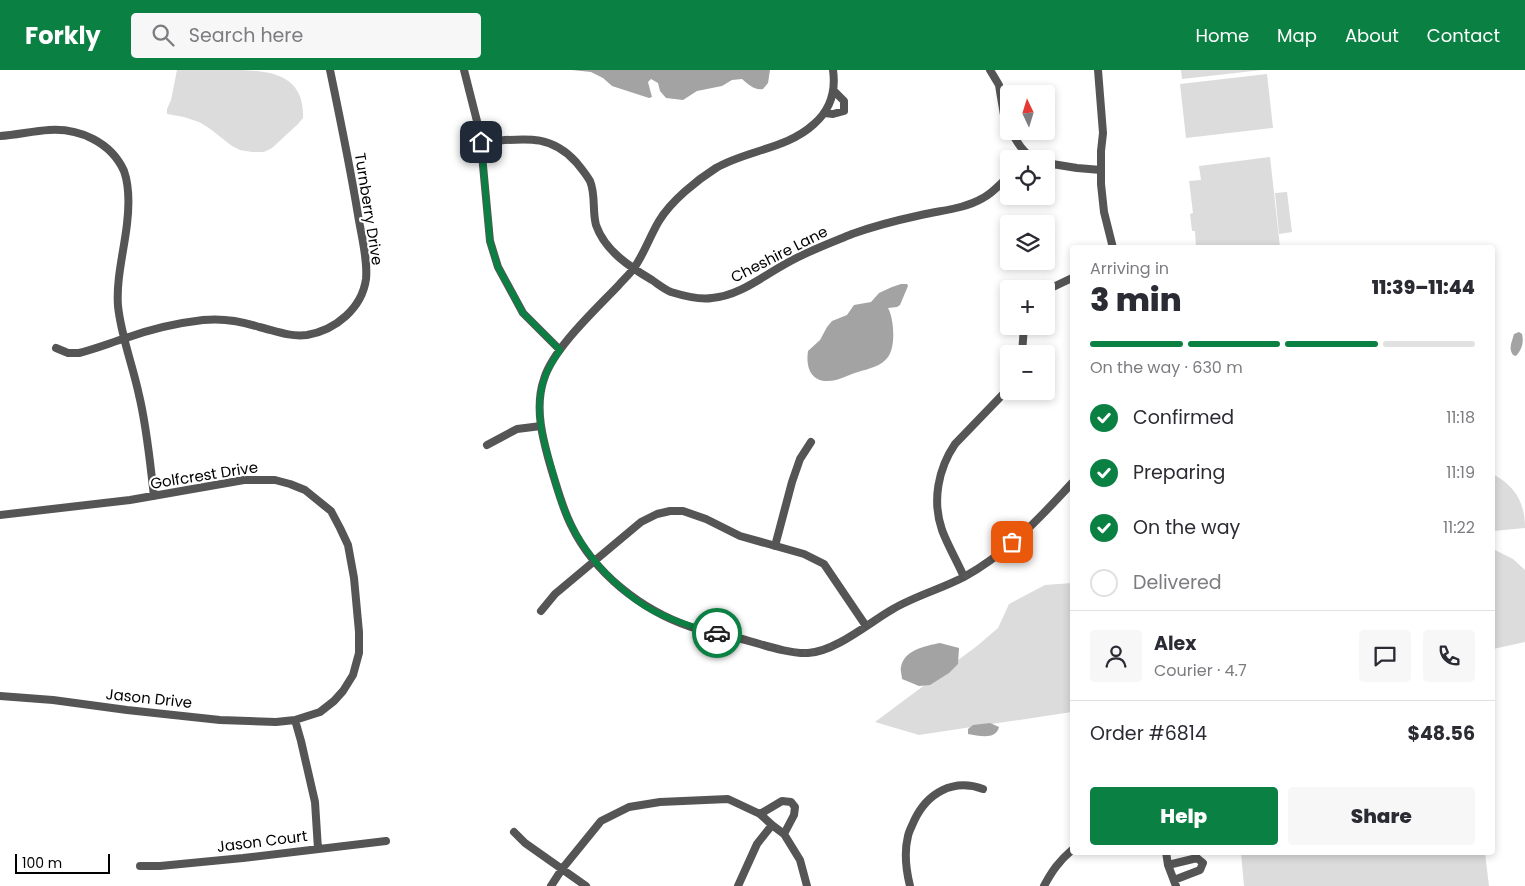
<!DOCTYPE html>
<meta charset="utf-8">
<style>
:root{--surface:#fff;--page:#f7f7f7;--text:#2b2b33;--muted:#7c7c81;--line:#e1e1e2;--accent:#0b8043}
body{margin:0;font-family:Poppins,sans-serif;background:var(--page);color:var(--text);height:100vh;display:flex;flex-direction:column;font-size:19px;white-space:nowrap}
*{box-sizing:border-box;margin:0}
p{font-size:16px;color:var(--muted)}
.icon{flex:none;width:28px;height:28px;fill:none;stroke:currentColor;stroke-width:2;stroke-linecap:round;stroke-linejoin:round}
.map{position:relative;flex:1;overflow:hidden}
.panel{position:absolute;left:1070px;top:175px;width:425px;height:610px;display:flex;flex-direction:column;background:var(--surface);border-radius:5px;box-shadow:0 2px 8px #0003}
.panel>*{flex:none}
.needle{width:32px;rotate:356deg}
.fabs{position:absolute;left:1000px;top:15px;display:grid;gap:10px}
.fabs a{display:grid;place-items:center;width:55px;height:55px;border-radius:5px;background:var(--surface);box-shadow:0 2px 8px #0003;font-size:25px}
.scale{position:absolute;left:15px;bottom:12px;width:95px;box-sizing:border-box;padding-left:5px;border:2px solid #000;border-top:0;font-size:14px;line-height:18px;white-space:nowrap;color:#000;-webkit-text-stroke:4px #fff;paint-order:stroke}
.pin{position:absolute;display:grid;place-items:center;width:42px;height:42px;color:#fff;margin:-21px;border-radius:10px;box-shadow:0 2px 8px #0006}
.courier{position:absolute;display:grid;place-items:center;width:50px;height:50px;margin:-25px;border:4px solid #0b8043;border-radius:50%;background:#fff;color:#222;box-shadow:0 1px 6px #0007}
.head em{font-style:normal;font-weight:800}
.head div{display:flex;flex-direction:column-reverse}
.head{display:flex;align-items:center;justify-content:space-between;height:85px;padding:0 20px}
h1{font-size:32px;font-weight:800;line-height:38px}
.bar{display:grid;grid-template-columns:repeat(4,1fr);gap:8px 5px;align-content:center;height:60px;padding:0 20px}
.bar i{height:6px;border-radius:4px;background:var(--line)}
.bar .on{background:var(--accent)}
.bar p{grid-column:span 4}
.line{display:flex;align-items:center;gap:12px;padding:0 20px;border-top:1px solid var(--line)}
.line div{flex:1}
.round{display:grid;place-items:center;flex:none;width:52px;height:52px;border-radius:5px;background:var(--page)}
ol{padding:0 20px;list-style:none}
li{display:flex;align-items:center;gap:15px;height:55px}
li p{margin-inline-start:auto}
li .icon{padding:5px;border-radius:50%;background:var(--accent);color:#fff;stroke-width:4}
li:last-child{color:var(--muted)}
li i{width:28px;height:28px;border:2px solid var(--line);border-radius:50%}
.button{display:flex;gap:10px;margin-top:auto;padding:10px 20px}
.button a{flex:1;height:58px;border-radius:5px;background:var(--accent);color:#fff;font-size:20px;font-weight:800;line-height:58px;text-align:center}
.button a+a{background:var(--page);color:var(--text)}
header{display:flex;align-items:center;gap:30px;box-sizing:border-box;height:70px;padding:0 25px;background:var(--accent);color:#fff}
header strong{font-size:24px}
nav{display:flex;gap:28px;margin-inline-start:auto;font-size:18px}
.search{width:350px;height:45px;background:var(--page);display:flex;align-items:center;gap:12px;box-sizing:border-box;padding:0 18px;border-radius:5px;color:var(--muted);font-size:19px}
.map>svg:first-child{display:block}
.green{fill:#dcdcdc}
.water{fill:#a3a3a3}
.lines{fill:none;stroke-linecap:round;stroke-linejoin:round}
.minor{stroke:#555;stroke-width:8}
.done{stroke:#595959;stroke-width:5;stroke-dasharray:0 9}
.route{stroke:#0b8043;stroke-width:6}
.labels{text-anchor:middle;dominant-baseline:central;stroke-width:4;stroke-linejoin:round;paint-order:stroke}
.street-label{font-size:15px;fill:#000;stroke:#fff}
</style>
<header>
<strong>Forkly</strong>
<div class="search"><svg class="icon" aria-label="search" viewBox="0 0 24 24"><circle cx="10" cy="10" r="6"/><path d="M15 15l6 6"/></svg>Search here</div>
<nav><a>Home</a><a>Map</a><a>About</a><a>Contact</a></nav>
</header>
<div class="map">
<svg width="1525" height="816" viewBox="0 0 1525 816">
<rect width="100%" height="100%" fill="#fff"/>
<path class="green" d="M177,0c17,0 34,0 50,0 36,0 78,0 76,48l-5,6 -26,24 -8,4h-12l-12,-2 -8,-4 -23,-18 -10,-6 -15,-5 -17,-3v-5l4,-9z
M1181,0h81l-80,9z
M1267,4l6,54 -87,10 -6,-54z
M1270,87l10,90h-84l-1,-16h-3l-2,-17 3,-1 -4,-32 12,-1 -2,-14z
M1287,122l5,40 -13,2 -4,-41z
M1493,404c22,12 32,28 32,54l-32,3z
M1493,479l20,10 12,11v72l-32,7z
M1072,513v129l-153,23 -44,-13 102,-76 21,-18 11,-24 36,-19z
M1241,783h244l4,33h-245z"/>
<path class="water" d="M572,0h198l-2,13 -5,6c-8,2 -15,-5 -21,-10l-10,1 -10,6 -25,5 -14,9 -17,-2 -6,-7 -2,-8 -7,-4 -3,3 4,15 -3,1 -37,-12 -9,-8 -12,-6z
M901,214h6l1,2 -8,19 -3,2 -9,1c6,10 8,39 0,49 -6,9 -20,12 -30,15 -7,2 -15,6 -22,8 -22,5 -31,-9 -28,-29l12,-11 7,-13 5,-6 15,-6 7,-10 17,-3 8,-9 13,-6z
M1519,262l3,2c2,9 0,15 -6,22l-3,-1c-5,-7 -1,-13 1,-21z
M940,573l19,5 -1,16 -9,9 -19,12 -11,1 -17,-7c0,-3 -2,-9 -1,-12 3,-17 24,-21 39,-24z
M990,653l9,4c-3,13 -19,9 -31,7v-5l5,-4z"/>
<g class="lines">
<path class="minor" d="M464,0l16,63 10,108 8,26 25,46 37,37
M833,0c3,21 -3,40 -19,54 -27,25 -67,26 -98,44 -19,12 -45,33 -57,53 -9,15 -15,33 -25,47 -5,7 -11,12 -16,18 -23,24 -65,63 -74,93 -10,29 -1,61 7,89 6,19 11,39 20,57 23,48 70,85 120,102 15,5 31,8 47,11 20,5 50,16 70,15 27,-1 62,-31 85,-44 22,-13 48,-20 71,-32 42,-23 76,-59 108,-94
M990,0l9,15 5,30 5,12
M1098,0l5,63 -2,18v33l3,28 9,36
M825,43l8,1 11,-3v-10l-10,-10
M1011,61c6,11 12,22 24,28
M0,66c16,-1 33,-5 49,-6 30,-2 62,12 75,41 6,17 5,36 3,53 -3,27 -11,55 -9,82 3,30 15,60 21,89 8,33 11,68 15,101
M481,72c38,-2 67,-11 95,20 5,6 10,12 14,19 6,14 2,30 6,44 9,26 34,42 56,55 6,4 12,9 19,12 13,4 28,8 41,6 27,-2 51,-22 75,-35 21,-12 43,-20 65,-29 22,-8 46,-14 69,-19 22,-5 43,-6 62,-17 10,-5 18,-15 26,-22
M1046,93l31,5 24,2
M1046,222l5,-4 21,-10
M56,278l12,5h11c16,-4 31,-10 47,-15 25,-9 51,-15 77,-18 19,-2 38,1 56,7 17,4 30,10 48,8 29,-5 55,-27 59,-56 2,-20 -5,-45 -8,-64 -8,-49 -18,-97 -28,-145
M1022,284l2,-28
M487,375l30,-16 24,-3
M0,445l130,-15 114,-20h31l15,4 15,6 26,21 9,17 8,17 6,33 5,54v21l-6,22 -10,16 -9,10 -14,11 -25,8 -19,2 -56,-2 -93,-10 -74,-10 -53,-4
M775,476l17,-64 8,-23 11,-17
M964,507c-7,-16 -16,-31 -22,-47 -10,-29 -4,-61 13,-86l54,-56
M541,541l14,-17 86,-72 16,-8 13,-3h13l23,8 34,17 64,18 20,10 42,62
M295,650l6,21 14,61 3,47
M760,744l22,-13 9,1 4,5 -1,8 -10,19
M514,762l11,11 61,43
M1166,782l2,13 8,21
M1168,795l29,-7 6,5 -3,7 -26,10
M140,796h20l83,-8 143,-17
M551,816l11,-17 39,-48 28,-14 31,-5 68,-3 32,15 12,11 12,9 16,26 7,26
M738,816l19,-42 15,-19
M910,816c-4,-16 -6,-34 -2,-50 1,-5 4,-10 6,-15 13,-28 39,-43 69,-32
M1044,816c8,-15 15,-25 28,-36"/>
</g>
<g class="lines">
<path class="done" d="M717,563l64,16 28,4 14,-4 14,-5 57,-36 17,-9 53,-22 21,-13 27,-22"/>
<path class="route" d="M481,72l9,99 8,26 25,46 37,37c-6,9 -13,19 -16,30 -10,29 -1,61 8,89 3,12 6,25 11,37 14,38 41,70 73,94 23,17 53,26 81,33"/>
</g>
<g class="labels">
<g class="street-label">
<text transform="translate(369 139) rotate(81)">Turnberry Drive</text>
<text transform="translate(779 184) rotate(-27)">Cheshire Lane</text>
<text transform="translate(204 405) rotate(-9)">Golfcrest Drive</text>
<text transform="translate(149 628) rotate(6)">Jason Drive</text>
<text transform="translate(262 771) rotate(-7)">Jason Court</text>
</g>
</g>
</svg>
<div class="fabs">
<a><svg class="needle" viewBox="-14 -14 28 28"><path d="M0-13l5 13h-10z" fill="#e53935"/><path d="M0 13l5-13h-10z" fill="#7c7c81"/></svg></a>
<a><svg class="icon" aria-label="locate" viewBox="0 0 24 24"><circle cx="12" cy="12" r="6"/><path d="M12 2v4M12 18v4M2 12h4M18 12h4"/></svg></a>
<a><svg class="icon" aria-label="layers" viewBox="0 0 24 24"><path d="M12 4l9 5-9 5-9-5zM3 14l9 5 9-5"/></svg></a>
<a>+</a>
<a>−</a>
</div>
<div class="scale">100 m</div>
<div class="pin" style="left:1012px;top:472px;background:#ea580c"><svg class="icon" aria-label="bag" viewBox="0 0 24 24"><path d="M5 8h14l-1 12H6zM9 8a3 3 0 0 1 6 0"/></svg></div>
<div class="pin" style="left:481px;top:72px;background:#1f2937"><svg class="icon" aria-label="home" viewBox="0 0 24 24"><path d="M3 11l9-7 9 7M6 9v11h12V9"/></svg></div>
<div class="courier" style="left:717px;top:563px"><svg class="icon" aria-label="car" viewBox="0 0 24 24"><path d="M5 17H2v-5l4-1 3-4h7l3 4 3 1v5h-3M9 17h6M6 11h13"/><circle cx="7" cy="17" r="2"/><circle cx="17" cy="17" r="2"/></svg></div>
<section class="panel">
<div class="head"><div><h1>3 min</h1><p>Arriving in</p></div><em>11:39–11:44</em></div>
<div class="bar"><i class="on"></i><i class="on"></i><i class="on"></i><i></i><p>On the way · 630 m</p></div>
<ol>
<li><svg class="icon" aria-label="check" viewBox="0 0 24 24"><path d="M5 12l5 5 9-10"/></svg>Confirmed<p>11:18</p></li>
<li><svg class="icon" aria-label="check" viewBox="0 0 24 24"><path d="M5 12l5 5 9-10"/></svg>Preparing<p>11:19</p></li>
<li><svg class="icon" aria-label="check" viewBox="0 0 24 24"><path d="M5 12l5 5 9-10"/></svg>On the way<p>11:22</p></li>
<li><i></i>Delivered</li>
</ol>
<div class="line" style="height:90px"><a class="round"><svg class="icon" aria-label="person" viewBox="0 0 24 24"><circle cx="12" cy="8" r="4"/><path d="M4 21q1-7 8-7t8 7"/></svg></a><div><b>Alex</b><p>Courier · 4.7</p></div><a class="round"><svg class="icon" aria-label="chat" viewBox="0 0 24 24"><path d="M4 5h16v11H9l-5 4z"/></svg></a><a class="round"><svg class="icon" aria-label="phone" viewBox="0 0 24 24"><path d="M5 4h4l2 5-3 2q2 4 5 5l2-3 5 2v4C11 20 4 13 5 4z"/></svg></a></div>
<div class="line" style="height:65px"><div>Order #6814</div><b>$48.56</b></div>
<div class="button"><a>Help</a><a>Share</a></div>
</section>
</div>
